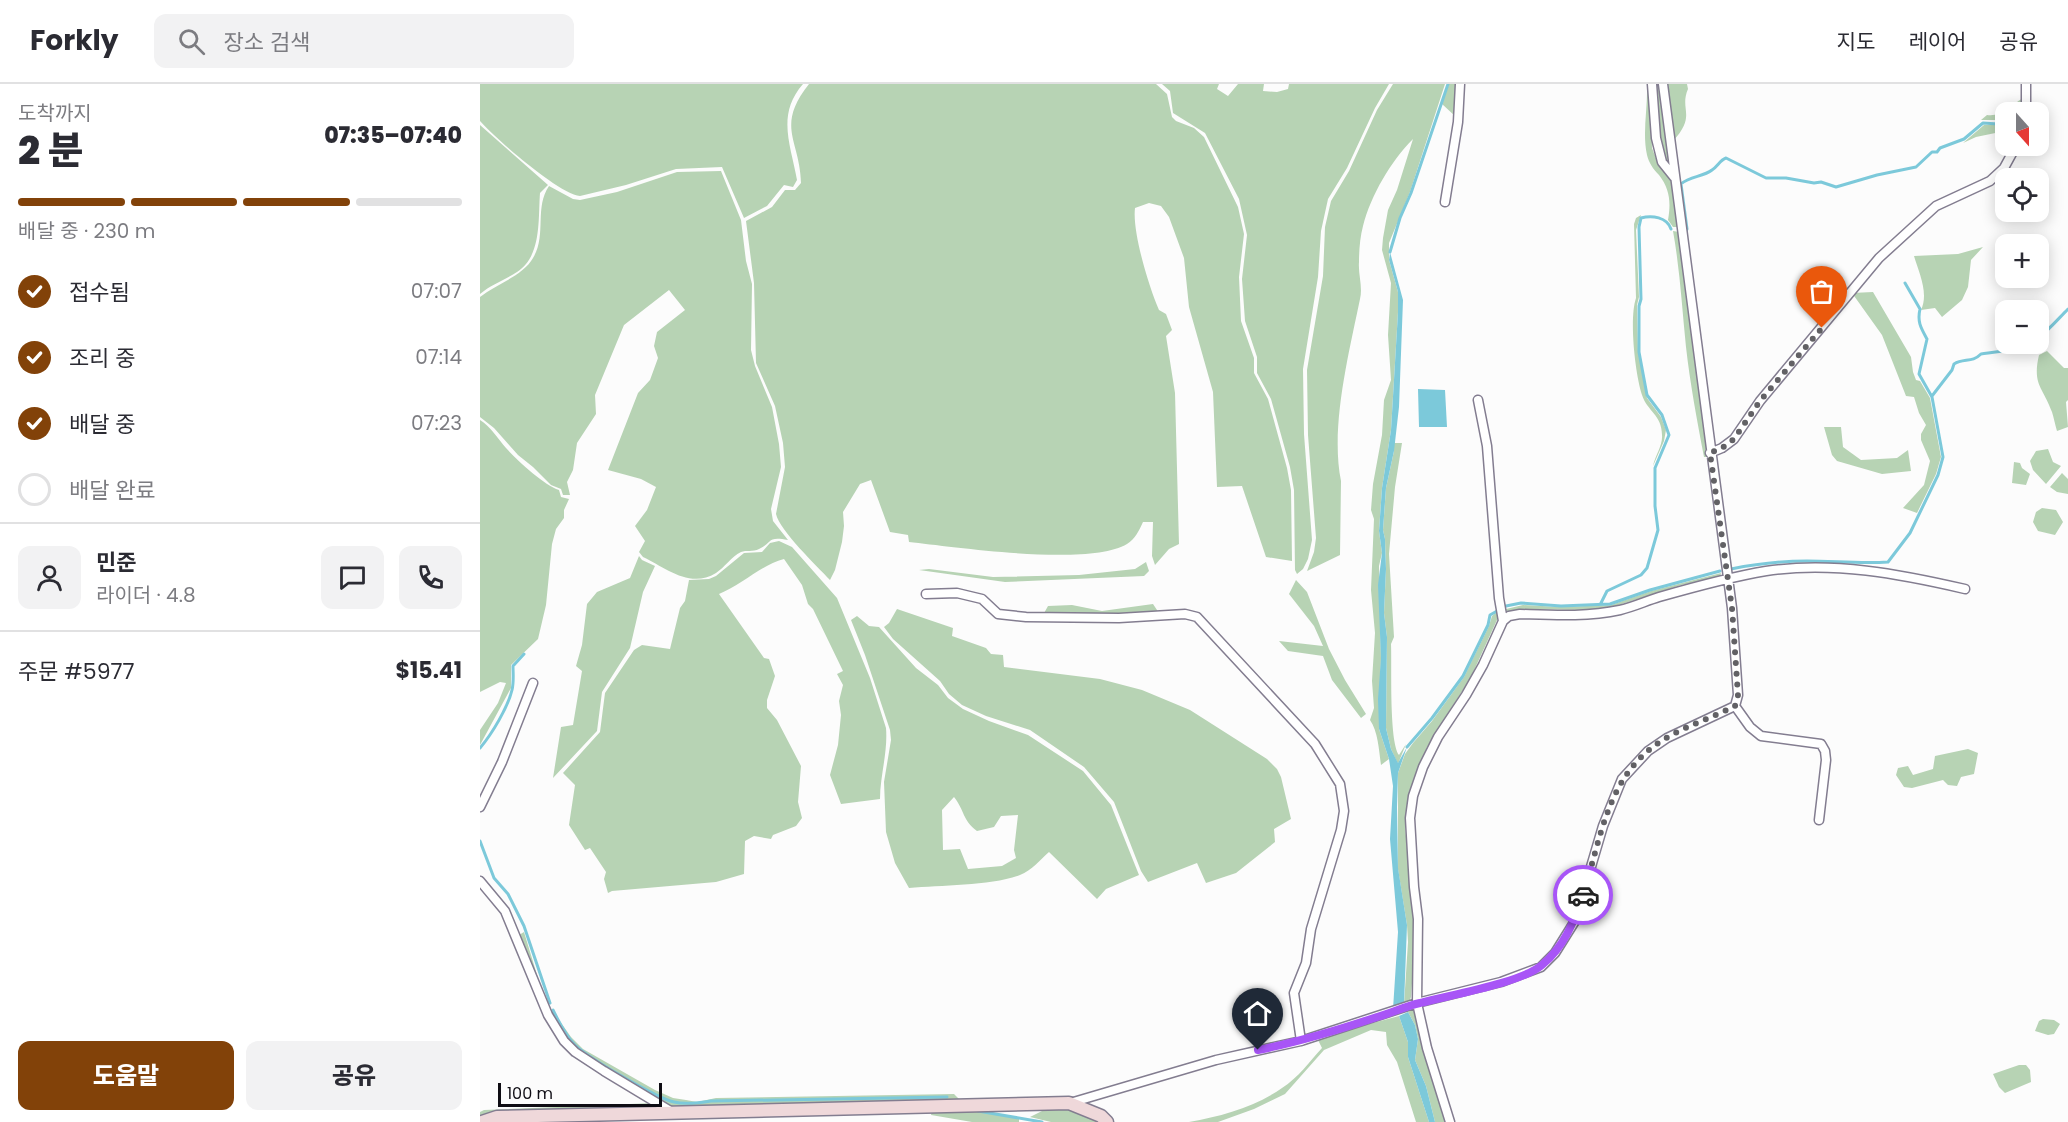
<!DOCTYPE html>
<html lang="ko">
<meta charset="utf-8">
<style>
:root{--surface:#fff;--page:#f2f2f3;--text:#2b2b33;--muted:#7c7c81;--line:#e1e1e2;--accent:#824209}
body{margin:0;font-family:Poppins,"Noto Sans KR",sans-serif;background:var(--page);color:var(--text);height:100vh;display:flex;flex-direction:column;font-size:22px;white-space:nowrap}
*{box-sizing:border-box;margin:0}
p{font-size:20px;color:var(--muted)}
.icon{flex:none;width:33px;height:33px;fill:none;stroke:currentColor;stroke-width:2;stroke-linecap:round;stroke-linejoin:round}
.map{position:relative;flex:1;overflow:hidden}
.details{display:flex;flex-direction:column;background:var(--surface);width:480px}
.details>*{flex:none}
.needle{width:39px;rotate:159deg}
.buttons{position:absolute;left:1515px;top:18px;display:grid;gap:12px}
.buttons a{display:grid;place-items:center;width:54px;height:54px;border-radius:12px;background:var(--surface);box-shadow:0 3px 15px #0003;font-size:30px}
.scale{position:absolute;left:18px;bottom:15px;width:164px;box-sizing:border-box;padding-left:6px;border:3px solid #0f0d14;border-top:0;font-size:16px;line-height:21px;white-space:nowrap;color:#0f0d14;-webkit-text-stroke:4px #fcfcfc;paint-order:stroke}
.pin{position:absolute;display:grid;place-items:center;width:51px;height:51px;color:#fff;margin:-62px -26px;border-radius:50% 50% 50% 0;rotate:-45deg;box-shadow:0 0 6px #0007}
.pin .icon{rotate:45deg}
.courier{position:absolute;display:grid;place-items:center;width:60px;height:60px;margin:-30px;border:4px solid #a855f7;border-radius:50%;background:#fff;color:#222;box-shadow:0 2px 8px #0007}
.summary em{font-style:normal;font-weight:800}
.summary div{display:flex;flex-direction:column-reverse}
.summary{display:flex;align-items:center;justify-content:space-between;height:102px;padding:0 18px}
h1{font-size:39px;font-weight:800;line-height:45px}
.bar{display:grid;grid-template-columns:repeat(4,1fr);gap:9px 6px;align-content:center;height:72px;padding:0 18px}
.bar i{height:8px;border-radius:4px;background:var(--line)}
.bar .selected{background:var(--accent)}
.bar p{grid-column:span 4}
.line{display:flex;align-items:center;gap:15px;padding:0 18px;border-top:2px solid var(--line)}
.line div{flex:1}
.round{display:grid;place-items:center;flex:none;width:63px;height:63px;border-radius:12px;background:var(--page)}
ol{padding:0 18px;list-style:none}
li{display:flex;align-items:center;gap:18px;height:66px}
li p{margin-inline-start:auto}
li .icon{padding:6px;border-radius:50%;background:var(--accent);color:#fff;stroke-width:4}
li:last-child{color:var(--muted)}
li i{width:33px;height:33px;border:3px solid var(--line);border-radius:50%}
.primary-button{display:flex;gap:12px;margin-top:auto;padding:12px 18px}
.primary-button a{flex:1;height:69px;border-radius:12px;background:var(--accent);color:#fff;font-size:24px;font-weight:800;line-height:69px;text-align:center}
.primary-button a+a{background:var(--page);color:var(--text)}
header{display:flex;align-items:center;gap:36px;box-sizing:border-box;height:84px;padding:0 30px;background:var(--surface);border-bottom:2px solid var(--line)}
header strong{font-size:28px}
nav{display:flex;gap:33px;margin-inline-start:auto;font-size:21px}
.search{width:420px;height:54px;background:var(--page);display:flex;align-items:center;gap:15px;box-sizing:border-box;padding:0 21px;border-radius:12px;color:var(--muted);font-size:22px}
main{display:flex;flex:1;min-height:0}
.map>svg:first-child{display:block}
.green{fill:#b7d3b4;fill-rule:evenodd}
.water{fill:#7cc9da}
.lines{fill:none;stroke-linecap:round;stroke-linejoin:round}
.stream{stroke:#7cc9da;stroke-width:3}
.street-casing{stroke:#837d90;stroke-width:11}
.secondary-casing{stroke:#837d90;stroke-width:15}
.street{stroke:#fff;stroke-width:8}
.secondary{stroke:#efd8da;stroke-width:12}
.done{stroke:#626165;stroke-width:6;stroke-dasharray:0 10.8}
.route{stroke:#a855f7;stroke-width:8}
</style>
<header>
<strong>Forkly</strong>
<div class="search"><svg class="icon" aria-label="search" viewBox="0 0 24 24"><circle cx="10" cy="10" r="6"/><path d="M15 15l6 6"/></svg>장소 검색</div>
<nav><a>지도</a><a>레이어</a><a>공유</a></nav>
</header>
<main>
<section class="details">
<div class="summary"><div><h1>2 분</h1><p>도착까지</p></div><em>07:35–07:40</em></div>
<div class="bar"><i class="selected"></i><i class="selected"></i><i class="selected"></i><i></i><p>배달 중 · 230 m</p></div>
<ol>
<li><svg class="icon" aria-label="check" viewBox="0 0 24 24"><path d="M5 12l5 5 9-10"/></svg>접수됨<p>07:07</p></li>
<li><svg class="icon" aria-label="check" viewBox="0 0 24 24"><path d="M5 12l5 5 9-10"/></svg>조리 중<p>07:14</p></li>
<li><svg class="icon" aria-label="check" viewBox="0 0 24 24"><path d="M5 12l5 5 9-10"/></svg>배달 중<p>07:23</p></li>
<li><i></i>배달 완료</li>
</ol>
<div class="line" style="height:108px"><a class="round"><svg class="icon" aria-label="person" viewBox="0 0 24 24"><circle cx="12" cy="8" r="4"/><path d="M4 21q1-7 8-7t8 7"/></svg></a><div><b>민준</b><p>라이더 · 4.8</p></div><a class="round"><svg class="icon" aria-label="chat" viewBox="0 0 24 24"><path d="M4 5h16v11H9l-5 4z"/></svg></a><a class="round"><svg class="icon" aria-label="phone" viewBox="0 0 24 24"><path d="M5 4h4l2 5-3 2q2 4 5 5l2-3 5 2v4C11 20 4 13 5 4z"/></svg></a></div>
<div class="line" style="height:78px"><div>주문 #5977</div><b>$15.41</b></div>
<div class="primary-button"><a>도움말</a><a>공유</a></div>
</section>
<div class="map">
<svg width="1588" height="1038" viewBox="0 0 1588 1038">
<rect width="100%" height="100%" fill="#fcfcfc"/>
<path class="green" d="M0,0h323c-27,31 -12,61 -6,96l-4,7 -9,-2 -17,21 -23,12 -22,-51 -46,2 -50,16 -46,11c-21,-2 -84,-57 -100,-75z
M329,0h347l11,10 5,23 4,4 18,7 10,9 34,70 6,27 -5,43 2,44 13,37v15l14,26 19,69 4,22 1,71 -26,-4 -24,-71 -25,1 -4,-95 -24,-85 -5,-49 -15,-41 -8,-11 -12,-3 -14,5c-3,24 14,79 24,102l7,4 6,16 -6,6 9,57 4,151 -10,5 -14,16 -3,-9 1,-34h-10c-4,9 -8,17 -16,22 -38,23 -171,3 -218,-2l-1,-7 -18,-3 -19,-52 -11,4 -17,28 1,14 -2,16 -7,28 -5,10c-13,-14 -50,-49 -54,-66l9,-47 -2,-24 -8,-37 -19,-43 -2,-80 -8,-62 26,-14 13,-17h10l6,-7c-1,-44 -26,-56 8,-99z
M682,0h57l-2,5 11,7 10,-12h26l-1,7 14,1 11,-3 1,-5h100l-14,24 -28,60 -19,31 -7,32 -3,46 -15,92 1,65 8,106 -4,19 -5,10 -6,5 -2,-4 -1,-80 -4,-23 -19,-68 -14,-26v-16l-12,-36 -3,-42 5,-44 -8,-36 -34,-66 -32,-20 -3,-22z
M913,0h52l-35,108 -21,51v17l9,32v20l-7,118 -9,58 -3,43 3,22 -3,13 2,92 -2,71 10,30 -8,6c-2,-14 -3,-34 -11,-45l4,-12 -2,-27 3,-48 -4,-43 3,-71 -3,-9 2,-26 9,-49 2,-35 7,-20 -3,-45 3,-52 -9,-33 1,-12 5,-28 9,-20 16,-51c-22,22 -42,56 -50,87 -3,11 -4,25 -4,36 -1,13 4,25 1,37 -11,54 -30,128 -19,182l-1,74 -33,16 7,-19 2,-14 -8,-103 -1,-65 16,-94 2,-49 6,-26 18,-30 28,-61z
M969,0h7l-1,32 -13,-12z
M1167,0h3l2,64 5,13 16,21 6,45h-6l-5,-7c3,-17 2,-31 -9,-45 -6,-6 -10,-12 -12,-20 -5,-23 1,-47 0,-71z
M1175,0h6l9,84c-14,-24 -13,-57 -15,-84z
M1188,0h19l1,5c-9,21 9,26 -15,52z
M1543,14v14h-17l-1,6 -8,2h-16l6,-5c15,2 23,-9 36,-17z
M1525,39v8l-29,6 -13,6 21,-18h17z
M0,41l68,60 -8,8c-2,26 2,63 -23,79 -12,8 -25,12 -37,22z
M241,87l20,49 5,41 6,23 -1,66 4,16 17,41 7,37 2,23 -10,42 2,12 15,19c-22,-4 -15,3 -29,9 -6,3 -13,1 -18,3 -10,5 -16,15 -25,21 -26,16 -50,-5 -73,-16l-4,-5 6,-11 -10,-15 12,-16 9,-23 -15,-8 -33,-9 30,-77 12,-13 8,-22 -4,-12 3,-14 28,-22 -16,-20 -45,35 -29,70 1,19 -19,29 -4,27 -6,12 3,13h-7l-2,-6 -10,-4 -18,-18 -15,-12 -24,-27 -14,-11v-120c16,-13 43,-21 53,-39 14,-23 1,-50 16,-72l24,13 7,1 37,-8 60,-20z
M1161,131l-5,15 3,67 -2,8 1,46 9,47 14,19 5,13 -2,11 -11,25c2,-10 10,-21 9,-31 0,-20 -15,-24 -20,-40 -7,-22 -13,-76 -6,-97l-2,-74 2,-6z
M1193,147l6,1 29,225h-4c-7,-37 -14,-74 -18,-110 -4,-39 -6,-77 -13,-116z
M1503,163l-12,13 -3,27 -6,13 -20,17 -7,-9 -14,2c8,-17 -2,-37 -7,-54l44,-2z
M1393,208l38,65 2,15 3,8 4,1 10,17 11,59 -5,17 -19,39 -14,-5 21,-23 6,-24 -9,-21v-6l5,-9 -7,-12 -5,-16 -8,-1 -24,-61 -30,-42z
M1567,267l17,17h4v32l-2,2 2,25 -11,4c-2,-6 -3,-13 -5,-19 -9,-25 -20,-27 -13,-57z
M0,336c11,7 18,19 26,28 11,12 38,37 53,42l2,7 8,2 -5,11v8l-8,11 -4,15 -6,61 -8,34 -27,26v23l-31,57v-15l18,-27 8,-20 -6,-1 -20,10z
M1344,343h17l2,20 18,13 36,-2 11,-8 3,21 -29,3 -45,-13 -5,-6z
M914,359h8l-7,44 -6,67 5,83 -3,7c1,21 -2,97 8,111l7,-11 -8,20 -7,-15 -5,-21 1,-91 -3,-24 2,-44 -1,-30 -2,-9 3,-42 8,-37z
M1568,365l5,13 8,4 -15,18 -13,-14 -3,-9 6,-10z
M1534,378l6,1 2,5 8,6 -4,11 -14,-2z
M1582,389l6,6v15l-11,-2 -7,-5z
M1562,424l14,2 7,12 -8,13 -17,-4 -5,-9 3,-10z
M299,457l13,6 45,51 33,80 16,50c2,24 -6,48 -6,71l-39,5 -11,-29 8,-30 3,-30 -2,-14 4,-16 -6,-11 6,-3 -30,-62 -5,-5 -6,-19 -18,-26c-23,6 -42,26 -65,35l45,64 5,1 6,17 -8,24v8l10,12 24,46 -3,36 4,16 -6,8 -23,9 -2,4 -17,-3 -9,5 -1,33 -28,8 -104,9 -4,2 -4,-14 2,-7 -16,-24 -5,2 -16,-25 6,-40 -12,-12 37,-41 5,-39 29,-43 8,-5 28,4 10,-41 5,-7 4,-21 20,-1 7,-3 28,-23 18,-1 8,-9z
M159,472l3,4 13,6 -12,26 -13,56 -28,44 -5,39 -44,47 8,-51 12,-2 9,-54 -6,-5 6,-21 5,-41 10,-12 33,-14z
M666,478l3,9 -5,5 -139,6 -86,-12 10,-1 64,8 86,-2 56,-6z
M1241,489l-1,4 -39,8 -72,23 -25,2 -65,-1 -12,3 -1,-3 17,-4 37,2 51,-2 40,-14z
M816,496l11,12 22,57 16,31 21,34 -5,4 -29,-38 -9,-24 -35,-5 -9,-10 44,5 -9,-20 -25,-32z
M673,520l6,9 -116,2 5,-9 24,-1 30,6z
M417,525l56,19 -1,8 34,12 5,6 12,1 1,12 96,12 42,11 48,20 77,49 10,10 4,8 10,42 -17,10 1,13 -39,31 -30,10 -9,-20 -49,19 -7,-11 -27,-69 -30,-35 -54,-37 -44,-14 -24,-11 -13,-11 -9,-13 -47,-42 -9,-12 5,-4z
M1018,527l-1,9 -26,57 -44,70 -10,25 -9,29 -3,24 10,116 -4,56 -2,6 -5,2 4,-63 -1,-17 -9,-56v-96l7,-19 8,-11 19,-22 32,-44 25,-51 3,-10z
M377,532l12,10 10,1 37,41 22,17 10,13 15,11 26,12 39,14 55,36 28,34 28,70 -33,14 -9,10 -48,-47c-9,8 -17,18 -29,23 -29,11 -79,10 -111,13l-14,-25 -9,-31 -2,-50 7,-42 -1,-10 -25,-75 -14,-35zM474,713c11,14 8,23 23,34l17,-4 7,-11 17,-1 -4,35 2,8 -14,8 -34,3 -8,-20 -17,1 -1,-40z
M1488,665l10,4 -4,21 -13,3 -4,9 -9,-1 -5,-5 -31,8 -8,-1 -8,-12 2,-7 10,-2 5,9 20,-6 2,-13z
M44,848l17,56 -22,-53z
M935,925l32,113h-12l-9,-36 -11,-26 3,-21 -3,-14 -7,-13z
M72,926l19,27 12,12 72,41 18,8 13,2 11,2 19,-4 238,-4 6,6 -288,8 -89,-55 -18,-18z
M919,932l9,26v15l21,65h-13l-19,-60 -10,-17 -1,-13 -15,-2 -47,20 -39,44 -31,15 -36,13h-29c33,-6 66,-15 93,-34 16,-10 28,-27 40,-40l-5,-10z
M1563,935l11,1 6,4 -6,10 -6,1 -13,-4 4,-10z
M1539,981h7l4,5 1,12 -26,11 -6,-6 -6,-13z
M174,1019l4,5 -178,10v-6l4,-2z
M585,1023l39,15h-53l-21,-5 12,-6z
M491,1026l48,9v3h-47l-41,-7 1,-4z"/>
<path class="water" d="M910,168l13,48 -4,107 -5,44 -8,37 -3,42 2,9 1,30 -2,44 3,24 -1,91 5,21 7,14 9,-16 -9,26 -1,34 1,61 9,57 -3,80 -11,4 5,-77 -8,-93 3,-53 -4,-27 -10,-30 -1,-30 3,-41 -3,-73 4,-32 -3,-22 3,-43 9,-58 7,-118v-20l-9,-32z
M938,305l27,1 2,37h-28z
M928,928l7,13 3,14 -3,21 11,26 9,36h-6l-21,-65v-15l-9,-26z"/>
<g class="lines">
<path class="stream" d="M1206,147l1,-2 -6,-45c9,-8 22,-7 31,-14 6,-4 8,-10 14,-12l40,20h20l28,5 7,-1 15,5 41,-12 39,-8 16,-15h5l3,-4 24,-9 19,-16 15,1 8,-3
M910,168l10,-34 11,-25 37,-109
M1558,254c12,-9 20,-19 30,-29
M1452,312l20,-26 2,-6c10,-6 18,-1 27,-10 15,-2 28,-4 44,-5l4,-5
M1251,485c25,-5 51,-8 76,-8 27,0 54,3 81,1l22,-29 28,-58 5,-18 -11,-60 -13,-23 8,-35c-6,-11 -10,-17 -7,-30l-15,-26
M1121,519l6,-12 34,-16 6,-7 11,-38 -3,-24v-38l14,-33 -7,-20 -15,-20 -8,-43v-46l2,-7 -2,-72 2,-9c11,-3 26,-1 30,11
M927,663l25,-29 31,-42 25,-51 2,-10 16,-9 15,-3 40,3 49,-2 40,-14 70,-19
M0,664c12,-14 28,-41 32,-58 2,-8 1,-17 1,-24l11,-12
M0,757l14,37 14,16 16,32 26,77
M73,926c6,12 12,25 22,35 14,13 81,53 99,57 12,3 25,1 37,-1l236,-4
M498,1027l64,11"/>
<defs>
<path id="street" d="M1172,0l4,54 6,24 12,15
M1546,28v-28
M965,118l13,-80 2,-38
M998,316l9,46 12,152 4,23
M1230,369l12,-5 12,-9 26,-38 119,-143 57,-52 54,-25 14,-13 12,-22
M446,510l31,-1 25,6 16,15 28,3 93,1 66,-4 12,3 118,127 25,40 4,27 -3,19 -30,99 -5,34 -12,30 7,48
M1255,622l15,21 11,9 60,8 4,7 1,9 -7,60
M0,723l22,-45 31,-79
M0,797l25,30 43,104 16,26 11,11 29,19 68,41
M590,1019l146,-43 85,-19 116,-38 84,-21 40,-15 14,-14 20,-32 28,-95 19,-47 26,-28 19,-13 68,-32 3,-11 -6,-87 -69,-524
M970,1038l-23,-74 -10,-45 1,-84 -4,-32 -4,-69 3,-22 10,-29 15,-30 28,-42 17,-30 20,-44 6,-5 11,-2c33,1 67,3 100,-4 13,-3 26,-9 39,-13 35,-10 71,-20 107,-26 67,-10 134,3 199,18"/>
<path id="secondary" d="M2,1038l15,-5 572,-14 32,13 6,6"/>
</defs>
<use href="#street" class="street-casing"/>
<use href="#secondary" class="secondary-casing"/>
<use href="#street" class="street"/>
<use href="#secondary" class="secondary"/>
</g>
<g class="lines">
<path class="done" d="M1103,811c19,-59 24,-124 85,-158 21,-12 45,-20 67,-31l3,-11 -6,-87 -22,-155 12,-5 12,-9 26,-38 62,-73"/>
<path class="route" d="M778,966c41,-8 80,-20 119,-33 15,-4 29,-11 43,-14 30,-8 101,-20 122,-38 22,-18 32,-43 41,-70"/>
</g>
</svg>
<div class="buttons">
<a><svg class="needle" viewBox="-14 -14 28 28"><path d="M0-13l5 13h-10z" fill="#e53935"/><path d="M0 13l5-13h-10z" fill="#7c7c81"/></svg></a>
<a><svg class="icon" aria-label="locate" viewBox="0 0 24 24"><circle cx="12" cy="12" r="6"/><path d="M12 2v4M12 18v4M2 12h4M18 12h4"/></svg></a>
<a>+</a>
<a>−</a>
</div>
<div class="scale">100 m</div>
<div class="pin" style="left:1342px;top:244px;background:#ea580c"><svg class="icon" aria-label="bag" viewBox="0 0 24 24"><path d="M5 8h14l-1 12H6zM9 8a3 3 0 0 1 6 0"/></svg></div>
<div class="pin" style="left:778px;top:966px;background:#1f2937"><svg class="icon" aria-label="home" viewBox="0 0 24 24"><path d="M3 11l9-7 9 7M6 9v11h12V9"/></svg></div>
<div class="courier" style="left:1103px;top:811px"><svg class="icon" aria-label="car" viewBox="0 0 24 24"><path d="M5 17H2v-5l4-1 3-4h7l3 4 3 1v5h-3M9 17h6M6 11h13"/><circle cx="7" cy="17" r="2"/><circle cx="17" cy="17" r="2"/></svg></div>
</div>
</main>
